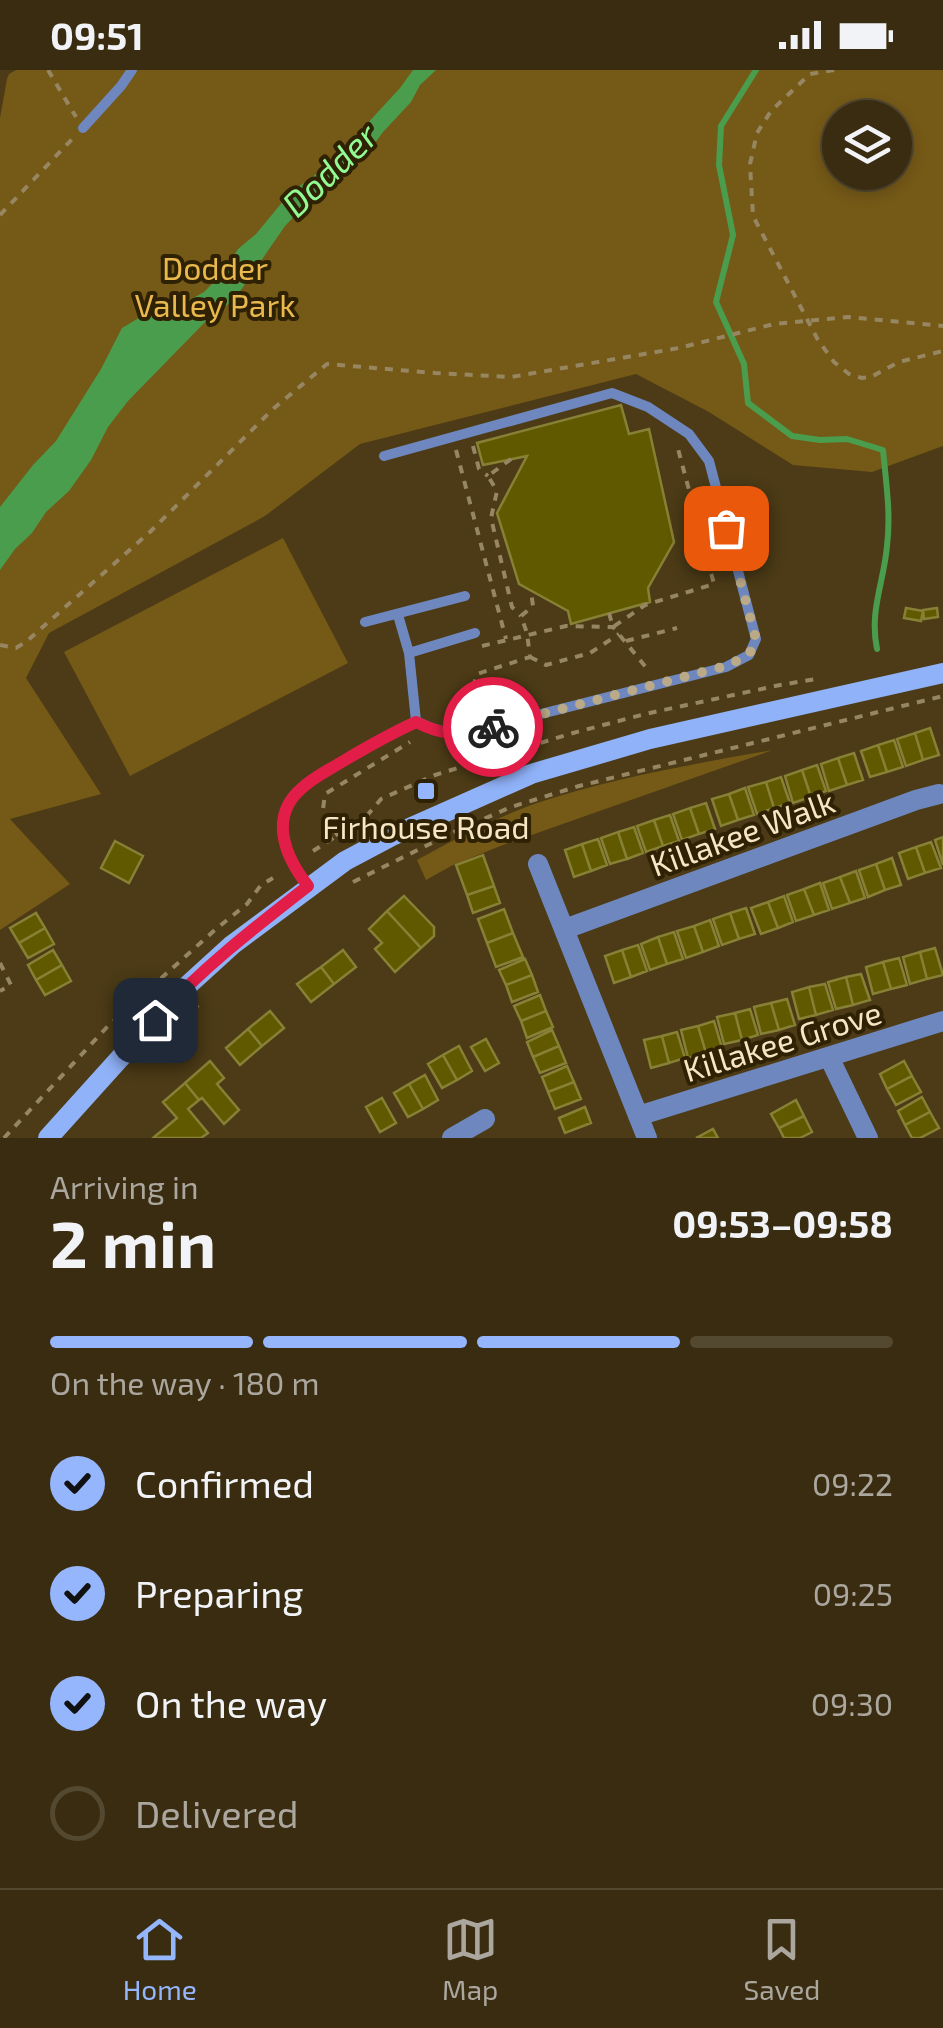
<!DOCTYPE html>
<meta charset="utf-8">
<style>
:root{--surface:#392c10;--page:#403419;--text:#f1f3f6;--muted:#aba79f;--line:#534830;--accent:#95b6fd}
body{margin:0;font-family:"Exo 2",sans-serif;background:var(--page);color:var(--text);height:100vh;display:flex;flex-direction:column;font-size:38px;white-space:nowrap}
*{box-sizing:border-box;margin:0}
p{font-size:32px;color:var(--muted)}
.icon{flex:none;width:55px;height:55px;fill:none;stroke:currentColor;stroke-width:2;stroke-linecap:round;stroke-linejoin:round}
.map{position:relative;height:1068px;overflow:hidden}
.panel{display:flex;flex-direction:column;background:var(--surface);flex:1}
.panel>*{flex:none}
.fabs{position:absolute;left:822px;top:30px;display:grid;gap:20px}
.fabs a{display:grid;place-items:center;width:90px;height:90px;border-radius:50%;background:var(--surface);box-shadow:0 5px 15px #0003,0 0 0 2px var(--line);font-size:50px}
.pin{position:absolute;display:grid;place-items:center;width:85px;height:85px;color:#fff;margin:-42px;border-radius:20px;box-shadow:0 5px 15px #0006}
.courier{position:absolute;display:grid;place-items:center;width:100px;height:100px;margin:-50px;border:8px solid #e11d48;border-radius:50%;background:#fff;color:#222;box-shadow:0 2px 12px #0007}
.overview em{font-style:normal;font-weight:700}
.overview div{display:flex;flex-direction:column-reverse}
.overview{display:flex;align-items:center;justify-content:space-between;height:170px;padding:0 50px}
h1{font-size:65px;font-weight:700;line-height:75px}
.bar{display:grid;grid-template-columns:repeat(4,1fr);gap:15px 10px;align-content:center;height:120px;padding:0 50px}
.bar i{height:12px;border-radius:8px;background:var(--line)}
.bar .on{background:var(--accent)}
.bar p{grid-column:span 4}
ol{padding:0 50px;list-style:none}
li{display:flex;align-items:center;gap:30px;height:110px}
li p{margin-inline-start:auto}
li .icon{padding:10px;border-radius:50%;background:var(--accent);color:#111;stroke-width:4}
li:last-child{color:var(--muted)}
li i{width:55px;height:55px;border:5px solid var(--line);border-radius:50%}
.status{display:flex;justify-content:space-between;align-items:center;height:70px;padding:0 50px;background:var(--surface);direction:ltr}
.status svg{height:28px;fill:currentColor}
.menu{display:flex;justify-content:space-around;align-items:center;height:140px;border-top:2px solid var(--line);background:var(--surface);font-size:28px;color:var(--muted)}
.menu a{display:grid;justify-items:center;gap:5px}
.menu .on{color:var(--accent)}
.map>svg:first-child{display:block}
.green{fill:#755917;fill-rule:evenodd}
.water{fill:#4b9d4e}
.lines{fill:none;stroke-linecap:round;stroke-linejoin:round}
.stream{stroke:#4b9d4e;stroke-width:6}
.building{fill:#605900;stroke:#878136;stroke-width:2.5}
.path{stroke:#978662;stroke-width:4;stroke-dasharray:8 8;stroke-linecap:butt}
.lane{stroke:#6e88bf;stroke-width:10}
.street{stroke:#6e88bf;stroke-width:20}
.secondary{stroke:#90b2f8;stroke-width:20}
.done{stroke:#bbaa87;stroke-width:10;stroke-dasharray:0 18}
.route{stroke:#e11d48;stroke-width:12}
.poi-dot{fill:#95b6fd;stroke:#2f2204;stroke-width:4}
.labels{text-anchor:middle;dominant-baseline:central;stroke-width:8;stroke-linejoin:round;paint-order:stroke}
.park-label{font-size:32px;fill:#e9b94d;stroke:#2f2204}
.poi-label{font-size:32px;fill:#f7e6c4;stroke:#2f2204}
.street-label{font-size:32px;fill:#f7e6c4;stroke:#2f2204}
.water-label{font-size:35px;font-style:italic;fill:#91fa93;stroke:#2f2204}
</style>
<div class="status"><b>09:51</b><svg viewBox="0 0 49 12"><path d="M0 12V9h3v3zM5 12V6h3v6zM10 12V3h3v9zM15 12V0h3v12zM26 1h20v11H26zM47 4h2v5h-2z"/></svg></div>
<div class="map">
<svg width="943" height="1068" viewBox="0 0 943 1068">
<rect width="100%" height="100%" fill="#4c3b16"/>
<path class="green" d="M16,0h927v376l-71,26 -79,-7 -84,-53 -73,-38 -276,70 -95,72 -216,117 -23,45 75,116 -91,25 60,65 -70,46v-812l7,-39 2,-5zM840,48h55v54h-55z
M283,468l65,125 -218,113 -66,-124z
M773,680l-270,95 -50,20 -27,15 -9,-20c38,-21 76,-41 117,-56 78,-26 159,-40 239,-54z"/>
<path class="water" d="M413,0h23l-16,15 -9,17 -28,30 -14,19 -23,16 -21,22 -11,7 -29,30 -51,74 -26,19 -80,82 -20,26 -17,33 -22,31 -23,21 -14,21 -17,16 -15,21v-63l33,-42 23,-24 45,-72 21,-41 27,-16 9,1 17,-5 29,-16 19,-19 15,-24 18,-15 33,-40 42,-31 69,-75z"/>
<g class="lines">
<path class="stream" d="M756,0l-35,56 -2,39 14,70 -17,67 28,62 4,39 44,33 28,4 27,-1 36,11c3,32 8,64 4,96 -3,36 -18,65 -10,103"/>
</g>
<path class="building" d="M621,335l8,29 20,-5 25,113 -26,46 2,14 -79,22 -3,-13 -49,-27 -22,-71 30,-57 -44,9 -6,-22z
M906,538l17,3 -2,10 -17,-3z
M937,538l1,9 -14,2 -1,-9z
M930,658l9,27 -16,5 -8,-27z
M915,663l8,27 -17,6 -9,-27z
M894,670l9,27 -16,5 -9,-27z
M878,675l9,27 -17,5 -9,-26z
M854,683l9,27 -16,5 -9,-27z
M838,688l9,27 -18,6 -8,-27z
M817,695l9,26 -15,6 -9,-27z
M802,700l9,27 -18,6 -8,-27z
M781,707l9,26 -16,5 -8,-26z
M766,712l8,26 -17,6 -9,-27z
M745,718l9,27 -16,5 -9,-26z
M729,724l9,26 -17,6 -9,-27z
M706,733l9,26 -16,5 -9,-26z
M690,738l9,26 -17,6 -9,-26z
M670,745l9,26 -16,5 -9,-26z
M654,750l9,26 -17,6 -9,-26z
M634,757l9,26 -16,6 -9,-27z
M618,762l9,27 -17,5 -9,-26z
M943,767v28l-8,-25z
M598,769l9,26 -16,6 -9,-27z
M115,771l28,15 -14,27 -28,-15z
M931,772l10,26 -16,5 -9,-26z
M582,774l9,27 -17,6 -9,-27z
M916,777l9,26 -17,6 -9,-26z
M483,785l11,31 -27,9 -11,-30z
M892,788l9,27 -16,5 -9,-26z
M876,794l9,26 -17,7 -9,-27z
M856,801l9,27 -15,5 -10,-26z
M840,807l10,26 -18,6 -9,-26z
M820,813l9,27 -15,5 -10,-26z
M494,816l6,17 -27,10 -6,-18z
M804,819l10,26 -18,6 -9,-26z
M404,826l30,31v9l-13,12 -34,-37z
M784,826l9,26 -15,6 -10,-26z
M768,832l10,26 -17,6 -10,-26z
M746,838l9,26 -16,5 -9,-26z
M504,839l9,24 -26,10 -9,-24z
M387,841l34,37 -26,24 -20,-23 7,-6 -13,-14z
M36,843l9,15 -26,15 -9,-15z
M730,843l9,26 -17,6 -9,-26z
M710,850l9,26 -16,6 -9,-26z
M694,856l9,26 -17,6 -9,-27z
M45,858l9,16 -26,14 -9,-15z
M674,862l9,27 -16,5 -9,-27z
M513,863l10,24 -27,10 -9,-24z
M658,867l9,27 -17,6 -9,-26z
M638,875l9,26 -16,6 -9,-27z
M935,878l8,27 -16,4 -7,-27z
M53,880l9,15 -26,15 -8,-15z
M343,880l13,17 -22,17 -13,-17z
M622,880l9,27 -17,6 -9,-27z
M920,882l7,27 -17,5 -7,-27z
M899,888l8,27 -16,4 -8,-27z
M525,889l7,16 -26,10 -7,-15z
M883,892l8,27 -18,5 -7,-27z
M62,895l9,16 -26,14 -9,-15z
M321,897l13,17 -23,18 -14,-18z
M861,904l9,26 -17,5 -7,-28z
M532,905l6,17 -26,10 -6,-17z
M846,907l7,28 -17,4 -8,-27z
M825,914l8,26 -17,5 -7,-28z
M809,917l7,28 -17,4 -7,-27z
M540,925l6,16 -25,10 -7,-15z
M787,929l8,26 -16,5 -8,-27z
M771,933l8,27 -18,4 -7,-27z
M750,939l8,26 -16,5 -7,-27z
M270,941l14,17 -22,18 -14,-17z
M546,941l7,16 -26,11 -6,-17z
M735,943l7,27 -18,4 -7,-27z
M714,951l8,27 -16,5 -8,-27z
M698,956l8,27 -18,5 -7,-28z
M248,959l14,17 -22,19 -14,-17z
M552,960l7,16 -26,11 -6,-15z
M677,962l8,26 -16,5 -7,-27z
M662,966l7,27 -18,5 -7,-28z
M486,969l13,24 -14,8 -14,-24z
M459,976l13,25 -15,9 -14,-25z
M559,976l7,17 -26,10 -7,-16z
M443,985l14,25 -15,8 -14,-24z
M210,991l14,17 -7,6 22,26 -15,14 -22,-26 -3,2 -14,-17z
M904,991l8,15 -25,13 -7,-15z
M567,996l7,16 -26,10 -6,-15z
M425,1005l13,25 -15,9 -14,-25z
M912,1006l9,16 -25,13 -9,-16z
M574,1012l7,17 -26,10 -7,-17z
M185,1013l14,17 -11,9 20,24 -7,5h-48l24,-20 -14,-16z
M409,1014l14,25 -15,8 -14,-24z
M922,1027l8,15 -25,13 -7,-14z
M382,1028l14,25 -16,9 -14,-25z
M796,1030l8,16 -25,12 -8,-14z
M585,1037l6,16 -26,10 -6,-15z
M930,1042l9,16 -19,10h-8l-7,-13z
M804,1046l8,16 -12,6h-16l-5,-10z
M713,1059l5,9h-22z"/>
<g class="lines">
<path class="path" d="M48,0l28,47
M834,0l-24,4 -39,37 -14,22 -7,31 3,52 65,124 16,22 15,12 13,4 9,-1 28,-15 44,-11
M0,145l74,-78
M473,376l6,23 9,7
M456,380l50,189
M511,389l-23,17 9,15 -6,27 21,89 9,9
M609,543l4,14 32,-22 69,-21 -37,-139
M626,571l51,-13
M0,575l16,3 11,-7 124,-110 122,-122 54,-45 108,9 76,4 168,-29 95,-24 74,-7 95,9
M482,576l84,-20 47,1 36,44
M530,587l16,8 44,-12 29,-19
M464,648l13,-44 53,-17 -3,-24 -6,-17 12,-10 -2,-15
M470,755l41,-18 68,-21 364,-90
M338,766l-15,-27 2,-15 85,-52
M313,781l52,-33 16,-19 54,-24 138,-42 72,-19 135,-29 36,-6
M353,812l103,-51
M0,893l11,22 -11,6
M173,961l25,-26
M4,1068l105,-113 107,-96 31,-25 14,-19 12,-7"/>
<path class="lane" d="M83,58l38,-42 11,-16
M398,545l11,38 7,68
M365,552l100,-26
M409,583l66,-20
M309,816c-23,-28 -41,-69 -8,-98 11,-10 26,-18 39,-25 25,-16 50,-29 76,-42 28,15 41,13 70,7l240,-61 23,-12 7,-16 -47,-178 -20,-27 -41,-27 -36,-14 -228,63"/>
<path class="street" d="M538,794l109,274
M565,859l351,-129 23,-6
M829,987l39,81
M638,1046l305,-95
M452,1068l33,-19"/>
<path class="secondary" d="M48,1068l128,-142 56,-51 113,-84 49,-26 137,-61 119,-35 293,-66"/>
</g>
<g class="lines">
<path class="done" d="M493,657l233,-61 23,-11 7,-16 -30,-111"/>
<path class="route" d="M155,950c46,-51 99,-92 153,-134 -22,-28 -40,-68 -7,-97 11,-11 26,-18 39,-26 25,-15 50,-29 76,-41 29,15 46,13 77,5"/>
</g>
<rect class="poi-dot" x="416" y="711" width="20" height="20" rx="5"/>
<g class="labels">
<g class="park-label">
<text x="215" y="197">Dodder<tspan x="215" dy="37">Valley Park</tspan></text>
</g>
<g class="poi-label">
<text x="426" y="756">Firhouse Road</text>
</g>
<g class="street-label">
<text transform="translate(742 762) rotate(-20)">Killakee Walk</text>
<text transform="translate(782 970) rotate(-17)">Killakee Grove</text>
</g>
<g class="water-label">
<text transform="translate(329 99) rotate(-44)">Dodder</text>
</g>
</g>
</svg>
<div class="fabs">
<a><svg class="icon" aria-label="layers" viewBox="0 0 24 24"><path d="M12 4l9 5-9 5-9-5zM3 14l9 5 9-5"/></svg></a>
</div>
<div class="pin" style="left:726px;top:458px;background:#ea580c"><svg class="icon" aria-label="bag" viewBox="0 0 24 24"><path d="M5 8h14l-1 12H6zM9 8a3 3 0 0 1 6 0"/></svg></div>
<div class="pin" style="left:155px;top:950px;background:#1f2937"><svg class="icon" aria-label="home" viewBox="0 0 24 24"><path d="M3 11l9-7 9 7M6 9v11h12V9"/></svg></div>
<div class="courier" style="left:493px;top:657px"><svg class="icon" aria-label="bike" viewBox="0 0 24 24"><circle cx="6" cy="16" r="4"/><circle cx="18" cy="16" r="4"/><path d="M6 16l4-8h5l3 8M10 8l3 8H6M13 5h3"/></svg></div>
</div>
<section class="panel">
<div class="overview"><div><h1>2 min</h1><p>Arriving in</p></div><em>09:53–09:58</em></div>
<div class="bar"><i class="on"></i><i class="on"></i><i class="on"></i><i></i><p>On the way · 180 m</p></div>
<ol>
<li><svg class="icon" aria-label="check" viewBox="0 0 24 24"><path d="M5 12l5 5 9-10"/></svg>Confirmed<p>09:22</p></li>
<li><svg class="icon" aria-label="check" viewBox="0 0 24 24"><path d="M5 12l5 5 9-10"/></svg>Preparing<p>09:25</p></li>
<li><svg class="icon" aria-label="check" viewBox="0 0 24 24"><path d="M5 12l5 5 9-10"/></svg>On the way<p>09:30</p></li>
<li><i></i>Delivered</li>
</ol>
</section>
<nav class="menu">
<a class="on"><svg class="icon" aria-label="home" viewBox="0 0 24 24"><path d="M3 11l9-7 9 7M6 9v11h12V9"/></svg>Home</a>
<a><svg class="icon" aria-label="map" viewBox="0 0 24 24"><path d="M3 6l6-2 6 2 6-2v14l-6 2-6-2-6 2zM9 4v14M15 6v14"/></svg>Map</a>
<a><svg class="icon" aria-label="saved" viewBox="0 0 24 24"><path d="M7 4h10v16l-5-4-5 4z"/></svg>Saved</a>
</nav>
